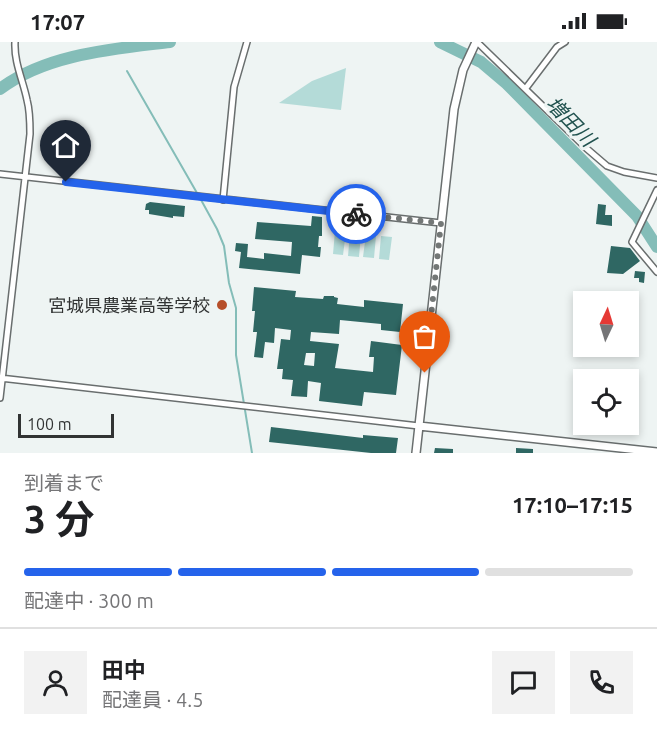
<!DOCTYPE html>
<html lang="ja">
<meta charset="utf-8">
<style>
:root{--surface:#fff;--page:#f2f2f2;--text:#202124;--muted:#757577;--line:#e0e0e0;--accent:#2563eb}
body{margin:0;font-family:Ubuntu,"Noto Sans JP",sans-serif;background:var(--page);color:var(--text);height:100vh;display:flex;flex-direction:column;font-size:22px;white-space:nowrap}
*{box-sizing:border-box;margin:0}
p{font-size:20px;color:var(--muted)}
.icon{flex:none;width:33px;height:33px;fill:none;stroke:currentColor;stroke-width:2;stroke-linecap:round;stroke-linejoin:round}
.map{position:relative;height:411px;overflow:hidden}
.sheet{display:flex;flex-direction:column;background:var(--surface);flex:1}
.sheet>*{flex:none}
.needle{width:39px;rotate:4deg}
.buttons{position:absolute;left:573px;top:249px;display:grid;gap:12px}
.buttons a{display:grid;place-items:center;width:66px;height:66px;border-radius:0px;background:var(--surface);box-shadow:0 3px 9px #0003;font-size:30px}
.scale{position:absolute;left:18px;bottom:15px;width:96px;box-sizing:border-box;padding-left:6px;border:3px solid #313333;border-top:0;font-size:16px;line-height:21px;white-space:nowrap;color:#313333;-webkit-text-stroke:4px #eef4f3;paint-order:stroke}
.pin{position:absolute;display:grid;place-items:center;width:51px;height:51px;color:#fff;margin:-62px -26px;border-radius:50% 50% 50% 0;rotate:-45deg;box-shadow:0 0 6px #0007}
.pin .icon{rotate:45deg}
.courier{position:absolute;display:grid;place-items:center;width:60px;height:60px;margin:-30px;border:4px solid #2563eb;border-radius:50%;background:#fff;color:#222;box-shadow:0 2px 8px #0007}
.summary em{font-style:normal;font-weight:700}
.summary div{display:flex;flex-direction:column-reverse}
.summary{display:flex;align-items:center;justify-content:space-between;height:102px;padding:0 24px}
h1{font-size:39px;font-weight:700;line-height:45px}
.bar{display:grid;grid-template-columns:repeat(4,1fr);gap:9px 6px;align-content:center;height:72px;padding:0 24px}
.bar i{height:8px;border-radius:4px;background:var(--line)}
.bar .on{background:var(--accent)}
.bar p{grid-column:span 4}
.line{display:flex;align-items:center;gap:15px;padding:0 24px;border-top:2px solid var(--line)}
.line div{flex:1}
.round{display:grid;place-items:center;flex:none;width:63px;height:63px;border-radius:0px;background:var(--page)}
.status{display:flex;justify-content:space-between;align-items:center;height:42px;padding:0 30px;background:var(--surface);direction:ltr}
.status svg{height:16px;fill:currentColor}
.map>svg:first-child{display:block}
.green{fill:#b4dbd8}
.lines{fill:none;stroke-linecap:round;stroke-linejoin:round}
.stream{stroke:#84bdb8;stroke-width:2}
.river{stroke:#84bdb8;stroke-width:12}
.building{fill:#2f6763;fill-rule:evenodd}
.minor-casing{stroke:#696e6e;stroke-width:8}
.tertiary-casing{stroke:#696e6e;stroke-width:10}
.minor{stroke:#fff;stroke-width:5}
.tertiary{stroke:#fff;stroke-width:7}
.done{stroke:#737776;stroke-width:6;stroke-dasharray:0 10.8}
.route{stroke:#2563eb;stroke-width:8}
.poi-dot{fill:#b64f29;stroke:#eef4f3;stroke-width:2}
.labels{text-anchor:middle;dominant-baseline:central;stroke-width:6;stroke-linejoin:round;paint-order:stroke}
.poi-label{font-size:18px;fill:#313333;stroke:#eef4f3;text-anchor:end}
.water-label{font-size:20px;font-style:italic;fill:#21524f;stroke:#eef4f3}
</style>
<div class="status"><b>17:07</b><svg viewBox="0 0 49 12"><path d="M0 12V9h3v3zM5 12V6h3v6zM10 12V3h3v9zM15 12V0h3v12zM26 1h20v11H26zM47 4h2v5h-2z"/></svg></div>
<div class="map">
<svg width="657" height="411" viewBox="0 0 657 411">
<rect width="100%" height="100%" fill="#eef4f3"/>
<path class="green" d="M346,26l-5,42 -62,-7 33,-22z
M335,189l11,1 -3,23 -10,-1z
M350,191l11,1 -2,23 -11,-1z
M366,192l10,2 -2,22 -11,-1z
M381,194l11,1 -3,23 -10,-1z"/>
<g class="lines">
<path class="stream" d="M127,29l70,122
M200,156l17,31 7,17 5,37 7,25v47l16,98"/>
<path class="river" d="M440,0l41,20 26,22 130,132 20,31
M0,47c46,-35 113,-40 170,-47"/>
</g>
<path class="building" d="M150,160l35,4 -1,11 -11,-1v2l-24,-4v-4h-4l1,-6z
M598,162l8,1 -1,10h7v11l-16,-2z
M312,174l10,1v19h-3l-1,11h3l-1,10 -18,-2 -2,19 -61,-6 2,-16 -6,-1 1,-8 12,1 -1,13 17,2v-6l27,3 1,-14 -37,-3 2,-17 54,4z
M611,204l19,2 10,13 -17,13 -16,-1z
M635,229l10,1 -1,11 -5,-1v-4h-5z
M254,245l42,4 -1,6 28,2 1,-3h10v1l4,1 -1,6 27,3v-7l39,4 -3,28 -19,-2v-6l-41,-4 -1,14 -28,-2 -1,9 29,3 -4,24 38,4 1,-15h-5l2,-16 31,4 -6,50 -32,-3 -2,14 -43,-5 2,-18 -13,-2 -1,16 -16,-1 2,-16 -11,-1 1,-10h-6l4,-30 9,1 1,-10 -16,-2 -1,15 -9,-1 -2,16 -9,-1 3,-25h-4l2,-21h-3zM306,311h9l-1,13 -10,-1z
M271,385l92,11v-3l35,3 -2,15h-25l-102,-11z
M435,406l18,1v4h-19z
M516,406l17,1v4h-17z"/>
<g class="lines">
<defs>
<path id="minor" d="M477,0l109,106 21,18 17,6 33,6
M526,46l31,-41 8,-5
M0,132l441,49
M657,148l-25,52 25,30
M223,158l11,-113 13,-45
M0,336l419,48
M0,356l30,-264c0,-11 0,-23 -3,-34 -4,-20 -13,-37 -12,-58"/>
<path id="tertiary" d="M419,384l238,26
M416,411l38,-344 9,-39 13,-28"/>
</defs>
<use href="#minor" class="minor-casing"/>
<use href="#tertiary" class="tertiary-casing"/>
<use href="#minor" class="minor"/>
<use href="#tertiary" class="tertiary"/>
</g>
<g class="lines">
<path class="done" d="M356,172l85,9 -16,150"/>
<path class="route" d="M66,140l290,32"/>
</g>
<circle class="poi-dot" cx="222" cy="263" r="6"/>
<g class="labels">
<g class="poi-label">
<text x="210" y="263">宮城県農業高等学校</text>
</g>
<g class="water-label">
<text transform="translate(571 79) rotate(46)">増田川</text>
</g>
</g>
</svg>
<div class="buttons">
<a><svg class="needle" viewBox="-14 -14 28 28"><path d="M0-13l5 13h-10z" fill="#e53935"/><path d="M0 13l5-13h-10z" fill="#757577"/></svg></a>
<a><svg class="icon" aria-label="locate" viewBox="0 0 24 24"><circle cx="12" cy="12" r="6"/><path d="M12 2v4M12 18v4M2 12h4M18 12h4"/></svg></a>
</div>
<div class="scale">100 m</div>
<div class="pin" style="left:425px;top:331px;background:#ea580c"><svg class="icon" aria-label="bag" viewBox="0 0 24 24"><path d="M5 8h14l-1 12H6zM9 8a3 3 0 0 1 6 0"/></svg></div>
<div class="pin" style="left:66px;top:140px;background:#1f2937"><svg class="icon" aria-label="home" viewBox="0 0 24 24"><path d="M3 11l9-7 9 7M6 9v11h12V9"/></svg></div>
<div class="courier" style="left:356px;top:172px"><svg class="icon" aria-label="bike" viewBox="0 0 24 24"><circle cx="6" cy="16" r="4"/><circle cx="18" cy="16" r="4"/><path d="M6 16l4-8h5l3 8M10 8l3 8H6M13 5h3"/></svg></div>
</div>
<section class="sheet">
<div class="summary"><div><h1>3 分</h1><p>到着まで</p></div><em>17:10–17:15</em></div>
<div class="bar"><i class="on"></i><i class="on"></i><i class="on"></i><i></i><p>配達中 · 300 m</p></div>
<div class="line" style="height:108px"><a class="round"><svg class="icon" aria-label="person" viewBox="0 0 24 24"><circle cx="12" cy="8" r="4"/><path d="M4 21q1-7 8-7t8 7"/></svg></a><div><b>田中</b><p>配達員 · 4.5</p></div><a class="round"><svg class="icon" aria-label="chat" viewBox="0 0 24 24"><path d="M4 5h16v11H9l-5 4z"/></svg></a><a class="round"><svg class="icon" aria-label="phone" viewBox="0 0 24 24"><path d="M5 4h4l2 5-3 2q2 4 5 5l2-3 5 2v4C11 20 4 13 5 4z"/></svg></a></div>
</section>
